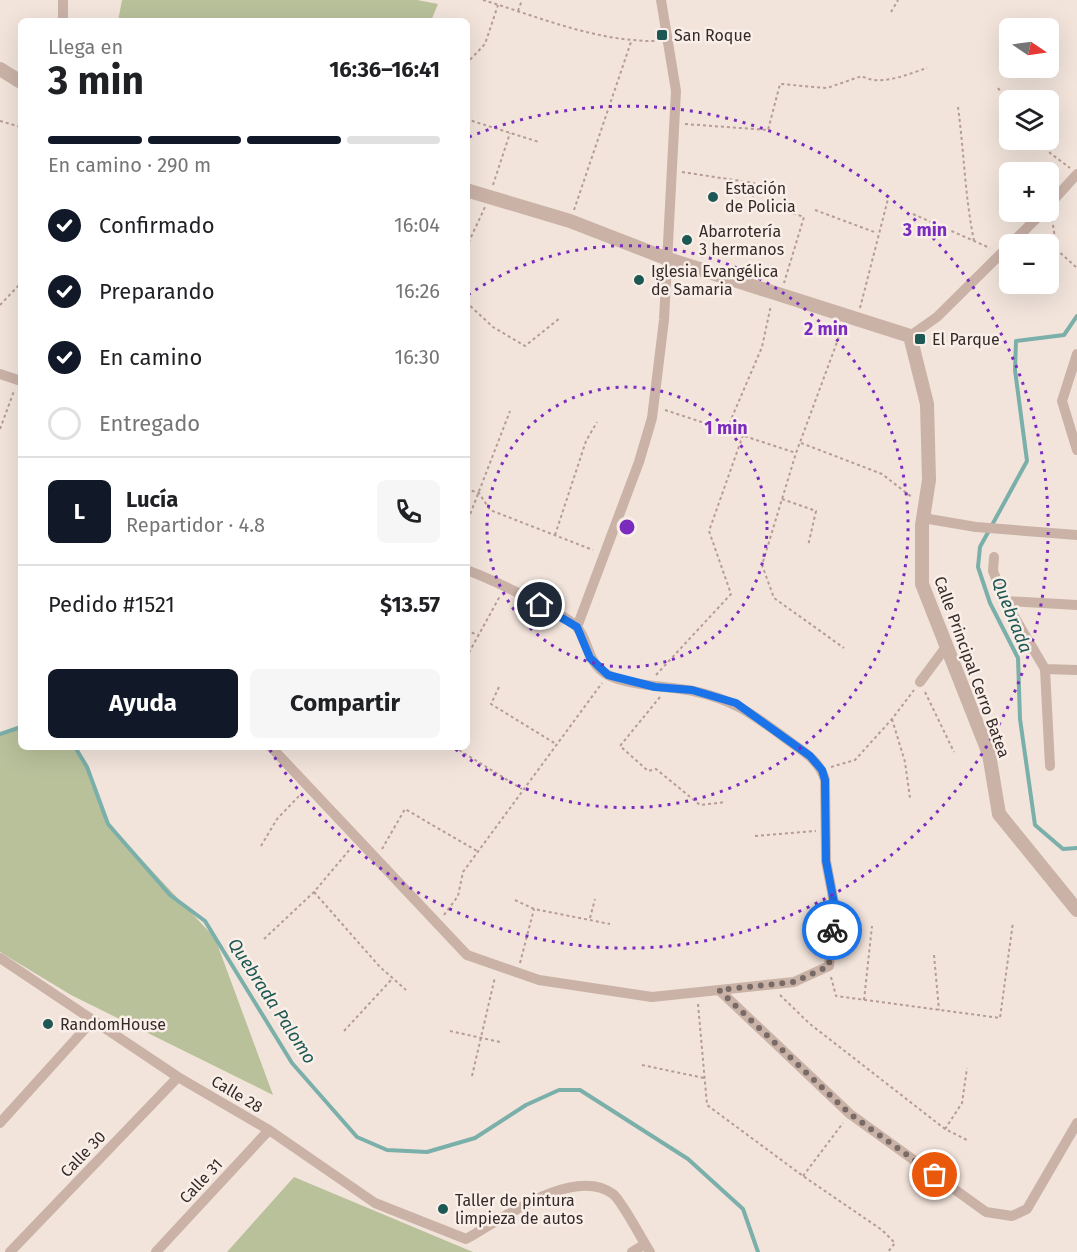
<!DOCTYPE html>
<html lang="es">
<meta charset="utf-8">
<style>
:root{--surface:#fff;--page:#f6f6f6;--text:#202124;--muted:#757577;--line:#e0e0e0;--accent:#111827}
body{margin:0;font-family:"Fira Sans",sans-serif;background:var(--page);color:var(--text);height:100vh;display:flex;flex-direction:column;font-size:22px;white-space:nowrap}
*{box-sizing:border-box;margin:0}
p{font-size:20px;color:var(--muted)}
.icon{flex:none;width:33px;height:33px;fill:none;stroke:currentColor;stroke-width:2;stroke-linecap:round;stroke-linejoin:round}
.map{position:relative;flex:1;overflow:hidden}
.sheet{position:absolute;left:18px;top:18px;width:452px;height:732px;display:flex;flex-direction:column;background:var(--surface);border-radius:9px;box-shadow:0 6px 24px #0002}
.sheet>*{flex:none}
.needle{width:39px;rotate:103deg}
.controls{position:absolute;left:999px;top:18px;display:grid;gap:12px}
.controls a{display:grid;place-items:center;width:60px;height:60px;border-radius:9px;background:var(--surface);box-shadow:0 6px 24px #0002;font-size:30px}
.pin{position:absolute;display:grid;place-items:center;width:51px;height:51px;color:#fff;margin:-26px;border:3px solid #fff;border-radius:50%;box-shadow:0 2px 6px #0007}
.courier{position:absolute;display:grid;place-items:center;width:60px;height:60px;margin:-30px;border:4px solid #1a73e8;border-radius:50%;background:#fff;color:#222;box-shadow:0 2px 8px #0007}
.head em{font-style:normal;font-weight:700}
.head div{display:flex;flex-direction:column-reverse}
.head{display:flex;align-items:center;justify-content:space-between;height:102px;padding:0 30px}
h1{font-size:39px;font-weight:700;line-height:45px}
.bar{display:grid;grid-template-columns:repeat(4,1fr);gap:9px 6px;align-content:center;height:72px;padding:0 30px}
.bar i{height:8px;border-radius:4px;background:var(--line)}
.bar .current{background:var(--accent)}
.bar p{grid-column:span 4}
.line{display:flex;align-items:center;gap:15px;padding:0 30px;border-top:2px solid var(--line)}
.line div{flex:1}
.round{display:grid;place-items:center;flex:none;width:63px;height:63px;border-radius:9px;background:var(--page)}
ol{padding:0 30px;list-style:none}
li{display:flex;align-items:center;gap:18px;height:66px}
li p{margin-inline-start:auto}
li .icon{padding:6px;border-radius:50%;background:var(--accent);color:#fff;stroke-width:4}
li:last-child{color:var(--muted)}
li i{width:33px;height:33px;border:3px solid var(--line);border-radius:50%}
.cta{display:flex;gap:12px;margin-top:auto;padding:12px 30px}
.cta a{flex:1;height:69px;border-radius:9px;background:var(--accent);color:#fff;font-size:24px;font-weight:700;line-height:69px;text-align:center}
.cta a+a{background:var(--page);color:var(--text)}
.map>svg:first-child{display:block}
.green{fill:#b9c19b}
.lines{fill:none;stroke-linecap:round;stroke-linejoin:round}
.stream{stroke:#7bafaa;stroke-width:4}
.path{stroke:#b69c92;stroke-width:2;stroke-dasharray:3 3;stroke-linecap:butt}
.minor{stroke:#cab2a7;stroke-width:10}
.tertiary{stroke:#cab2a7;stroke-width:14}
.done{stroke:#786b67;stroke-width:6;stroke-dasharray:0 10.8}
.route{stroke:#1a73e8;stroke-width:8}
.ring{fill:none;stroke:#7b2cbf;stroke-width:3;stroke-dasharray:3 6}
.poi-dot{fill:#1e5854;stroke:#f9efe8;stroke-width:2}
.labels{text-anchor:middle;dominant-baseline:central;stroke-width:5;stroke-linejoin:round;paint-order:stroke}
.poi-label{font-size:16px;fill:#362a28;stroke:#f9efe8;text-anchor:start}
.street-label{font-size:16px;fill:#362a28;stroke:#f9efe8}
.water-label{font-size:18px;font-style:italic;fill:#1e5854;stroke:#f9efe8}
.centre{fill:#7b2cbf;stroke:#f9efe8;stroke-width:3}
.ring-label{font-size:18px;text-anchor:middle;font-weight:bold;fill:#7b2cbf;stroke:#f9efe8;stroke-width:5;stroke-linejoin:round;paint-order:stroke}
</style>
<div class="map">
<svg width="1077" height="1252" viewBox="0 0 1077 1252">
<rect width="100%" height="100%" fill="#f2e4db"/>
<path class="green" d="M122,0h295l21,4 -7,17h-313z
M21,727v20h54l12,20 21,57 107,114 58,157 -202,-100 -71,-43v-218z
M294,1177l179,75h-246z"/>
<g class="lines">
<path class="stream" d="M1077,316l-13,19 -48,6 -1,29 12,91 -47,86 -2,20 12,36 28,55 2,61 15,106 28,24 14,-1
M0,734l21,-7
M75,747l12,20 21,57 62,71 35,26 87,142 65,74 30,13 40,2 48,-14 51,-33 33,-15h21l108,69 55,50 15,43"/>
<path class="path" d="M483,0c56,17 114,42 174,41
M518,11l4,-11
M891,12l7,-12
M466,64l19,-20 13,-39
M998,88l12,16
M1021,100l8,-2 1,2
M958,107c6,45 7,90 16,134
M466,119l73,23
M0,121l21,6
M685,124l83,6 12,-46 47,4 35,-12c18,11 46,-2 65,-8
M1047,140l3,13 20,15
M682,172l72,11 -1,17 51,17 -20,66
M493,185l17,-52
M574,210l57,-168
M815,210l62,23
M913,214l77,34
M1052,219l5,31 20,18
M466,248l19,-41
M466,302l27,25 32,19 35,-28
M0,305l21,-22
M860,308l29,-113
M843,326l-47,127 -34,112 12,33 70,50
M665,410l131,43
M0,429l14,-38
M727,429l35,-82 9,-42
M801,443l81,31 31,24
M466,489l13,4 11,17 103,40
M782,499l34,12 -8,35
M466,525l44,-114
M555,535l31,-94 11,-19
M466,631l13,4
M466,658l34,-62
M656,675l75,-81 -22,-63 34,-96
M499,687l-8,17 65,40
M925,692l29,60
M660,697l-40,49 28,25 8,-2 44,36 26,-3
M892,719l13,43 5,36
M454,747l68,42
M831,767l24,-7 37,-41 22,-29
M755,836l61,-5
M261,846l16,-27 23,-24
M382,849l23,-40 72,42
M314,892l66,75 26,23
M515,900l19,9 76,15
M444,915l14,-19 5,-24 139,-189
M590,918l5,-19
M264,939l50,-47 37,-44
M934,955l5,55
M520,963l14,-54
M831,977l5,19 164,22 13,-96
M780,995l30,29 135,105 22,11
M864,1000l8,-74
M698,1004l9,101 96,71 79,54 13,13 -7,9
M344,1031l48,-52
M450,1031l50,11
M642,1065l62,13
M472,1076l23,-99
M945,1129l17,-26 5,-35
M803,1176l40,-53"/>
<path class="minor" d="M63,21v-21
M1048,206l29,-32
M910,336l27,-19 106,-105
M1077,354l-15,47 15,49
M0,374l21,7
M923,518l53,9 101,8
M994,557l-1,14 12,30 40,68 5,97
M1005,601l72,4
M577,627l62,-165 13,-44 12,-98 12,-229 -15,-91
M1045,669l32,1
M920,682l26,-35
M271,747l196,208 72,25 113,17 142,-15 35,-16 6,-58 -9,-47 -1,-81c-5,-19 -21,-28 -36,-39 -34,-25 -53,-41 -96,-50 -23,-5 -64,-5 -85,-16 -22,-12 -18,-34 -32,-49 -11,-12 -91,-50 -110,-56
M0,958l178,119 91,53 106,73 91,36c36,-20 108,-74 147,-45 9,7 29,46 37,58
M719,990l131,124 136,98 26,4 15,-7 50,-86
M0,1123l93,-103
M10,1252l168,-175
M156,1252l113,-122
M632,1252l13,-8"/>
<path class="tertiary" d="M0,69l21,13
M466,190l104,31 98,38 242,77 17,68 2,76 -7,45v59l67,170 10,60 78,96"/>
</g>
<g class="lines">
<path class="done" d="M832,930l-3,36 -35,16 -75,8 131,124 85,61"/>
<path class="route" d="M540,605l37,22 13,31 18,17 47,12 37,3 44,13 74,53 12,14 3,10 1,81 9,47 -3,22"/>
</g>
<g class="ring">
<circle cx="627" cy="527" r="140"/>
<path d="M468 295A281 281 0 1 1 454 748"/>
<path d="M469 137A421 421 0 1 1 270 750"/>
</g>
<g class="poi-dot">
<rect x="656" y="29" width="12" height="12" rx="3"/>
<circle cx="713" cy="197" r="6"/>
<circle cx="687" cy="240" r="6"/>
<circle cx="639" cy="280" r="6"/>
<rect x="914" y="333" width="12" height="12" rx="3"/>
<circle cx="48" cy="1024" r="6"/>
<circle cx="443" cy="1209" r="6"/>
</g>
<g class="labels">
<g class="poi-label">
<text x="674" y="35">San Roque</text>
<text x="725" y="188">Estación<tspan x="725" dy="18">de Policia</tspan></text>
<text x="699" y="231">Abarrotería<tspan x="699" dy="18">3 hermanos</tspan></text>
<text x="651" y="271">Iglesia Evangélica<tspan x="651" dy="18">de Samaria</tspan></text>
<text x="932" y="339">El Parque</text>
<text x="60" y="1024">RandomHouse</text>
<text x="455" y="1200">Taller de pintura<tspan x="455" dy="18">limpieza de autos</tspan></text>
</g>
<g class="street-label">
<text transform="translate(972 667) rotate(70)">Calle Principal Cerro Batea</text>
<text transform="translate(237 1094) rotate(31)">Calle 28</text>
<text transform="translate(83 1154) rotate(-46)">Calle 30</text>
<text transform="translate(201 1181) rotate(-47)">Calle 31</text>
</g>
<g class="water-label">
<text transform="translate(1012 615) rotate(68)">Quebrada</text>
<text transform="translate(272 1001) rotate(57)">Quebrada Palomo</text>
</g>
</g>
<circle cx="627" cy="527" r="9" class="centre"/>
<g class="ring-label">
<text x="925" y="236">3 min</text>
<text x="826" y="335">2 min</text>
<text x="726" y="434">1 min</text>
</g>
</svg>
<div class="controls">
<a><svg class="needle" viewBox="-14 -14 28 28"><path d="M0-13l5 13h-10z" fill="#e53935"/><path d="M0 13l5-13h-10z" fill="#757577"/></svg></a>
<a><svg class="icon" aria-label="layers" viewBox="0 0 24 24"><path d="M12 4l9 5-9 5-9-5zM3 14l9 5 9-5"/></svg></a>
<a>+</a>
<a>−</a>
</div>
<div class="pin" style="left:935px;top:1175px;background:#ea580c"><svg class="icon" aria-label="bag" viewBox="0 0 24 24"><path d="M5 8h14l-1 12H6zM9 8a3 3 0 0 1 6 0"/></svg></div>
<div class="pin" style="left:540px;top:605px;background:#1f2937"><svg class="icon" aria-label="home" viewBox="0 0 24 24"><path d="M3 11l9-7 9 7M6 9v11h12V9"/></svg></div>
<div class="courier" style="left:832px;top:930px"><svg class="icon" aria-label="bike" viewBox="0 0 24 24"><circle cx="6" cy="16" r="4"/><circle cx="18" cy="16" r="4"/><path d="M6 16l4-8h5l3 8M10 8l3 8H6M13 5h3"/></svg></div>
<section class="sheet">
<div class="head"><div><h1>3 min</h1><p>Llega en</p></div><em>16:36–16:41</em></div>
<div class="bar"><i class="current"></i><i class="current"></i><i class="current"></i><i></i><p>En camino · 290 m</p></div>
<ol>
<li><svg class="icon" aria-label="check" viewBox="0 0 24 24"><path d="M5 12l5 5 9-10"/></svg>Confirmado<p>16:04</p></li>
<li><svg class="icon" aria-label="check" viewBox="0 0 24 24"><path d="M5 12l5 5 9-10"/></svg>Preparando<p>16:26</p></li>
<li><svg class="icon" aria-label="check" viewBox="0 0 24 24"><path d="M5 12l5 5 9-10"/></svg>En camino<p>16:30</p></li>
<li><i></i>Entregado</li>
</ol>
<div class="line" style="height:108px"><b class="round" style="background:var(--accent);color:#fff">L</b><div><b>Lucía</b><p>Repartidor · 4.8</p></div><a class="round"><svg class="icon" aria-label="phone" viewBox="0 0 24 24"><path d="M5 4h4l2 5-3 2q2 4 5 5l2-3 5 2v4C11 20 4 13 5 4z"/></svg></a></div>
<div class="line" style="height:78px"><div>Pedido #1521</div><b>$13.57</b></div>
<div class="cta"><a>Ayuda</a><a>Compartir</a></div>
</section>
</div>
